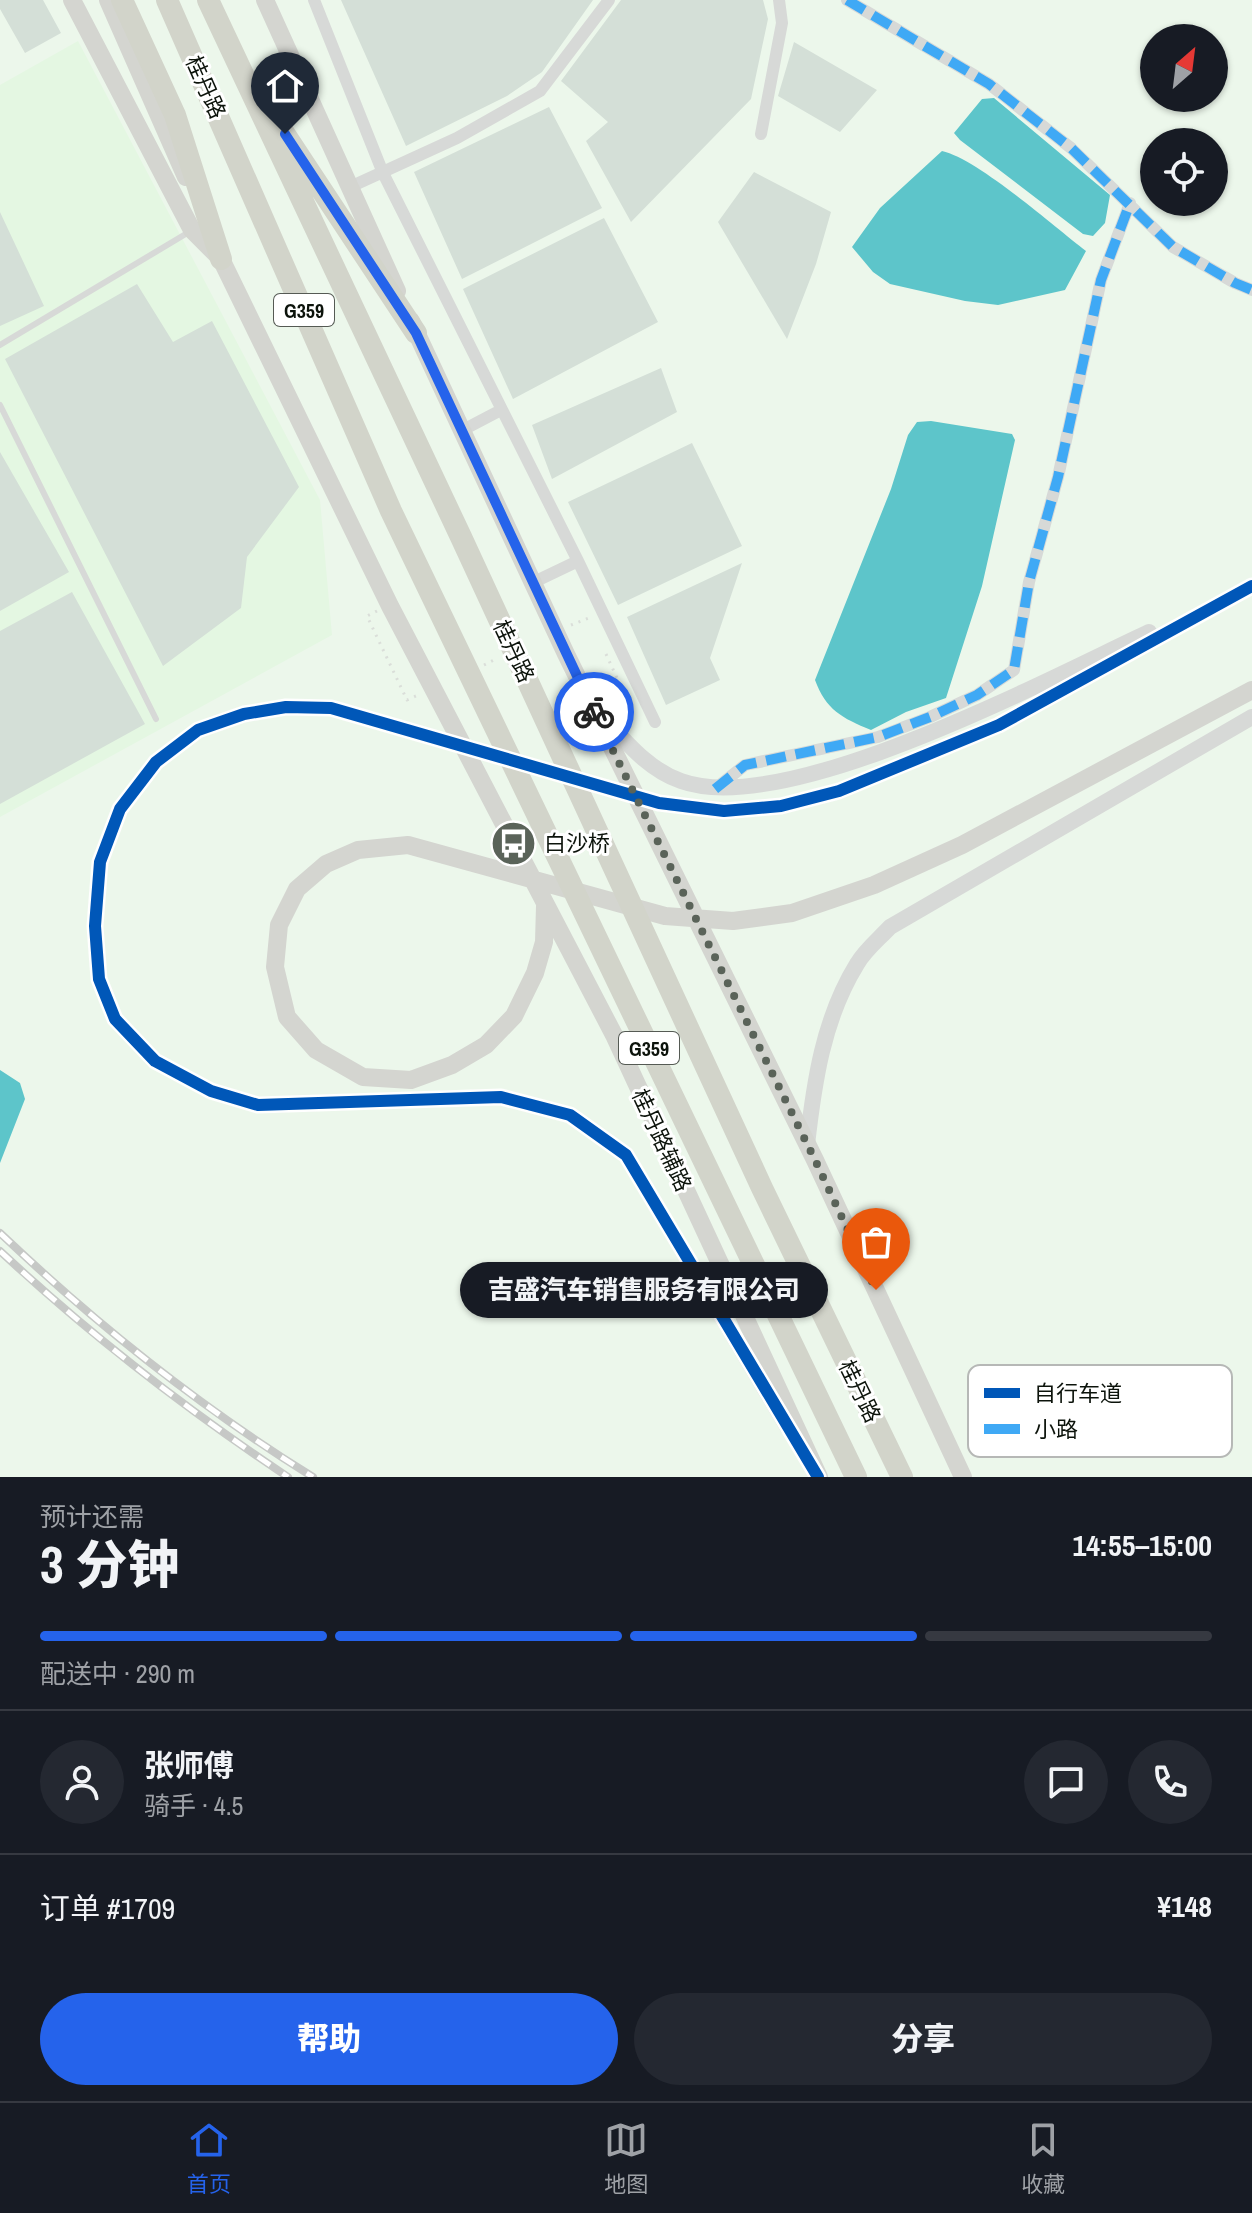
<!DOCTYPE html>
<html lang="zh">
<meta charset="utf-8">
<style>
:root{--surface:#171b24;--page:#242831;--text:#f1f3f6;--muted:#9ea1a6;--line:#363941;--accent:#2563eb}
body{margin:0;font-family:"Archivo Narrow","Noto Sans SC",sans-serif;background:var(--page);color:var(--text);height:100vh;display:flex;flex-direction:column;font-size:30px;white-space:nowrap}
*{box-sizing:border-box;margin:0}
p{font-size:26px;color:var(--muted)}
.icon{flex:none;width:44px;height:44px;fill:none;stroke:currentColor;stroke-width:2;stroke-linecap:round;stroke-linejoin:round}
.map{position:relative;height:1477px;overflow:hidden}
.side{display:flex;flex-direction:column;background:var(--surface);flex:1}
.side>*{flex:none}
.needle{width:52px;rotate:28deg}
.tools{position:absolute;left:1140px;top:24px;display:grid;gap:16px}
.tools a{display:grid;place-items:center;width:88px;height:88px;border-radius:50%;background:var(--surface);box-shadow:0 2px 6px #0004;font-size:40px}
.pin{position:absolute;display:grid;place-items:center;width:68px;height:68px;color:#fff;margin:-82px -34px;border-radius:50% 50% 50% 0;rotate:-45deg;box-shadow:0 0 8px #0007}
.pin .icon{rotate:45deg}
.courier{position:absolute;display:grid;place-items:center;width:80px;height:80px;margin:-40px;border:6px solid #2563eb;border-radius:50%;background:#fff;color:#222;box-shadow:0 2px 10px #0007}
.bubble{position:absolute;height:56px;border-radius:28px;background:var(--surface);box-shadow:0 2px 6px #0004;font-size:26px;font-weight:800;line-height:56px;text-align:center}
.head em{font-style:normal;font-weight:800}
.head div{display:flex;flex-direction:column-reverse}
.head{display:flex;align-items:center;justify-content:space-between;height:136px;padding:0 40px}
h1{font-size:52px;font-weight:800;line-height:60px}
.bar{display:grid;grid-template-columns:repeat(4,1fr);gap:12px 8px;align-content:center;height:96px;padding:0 40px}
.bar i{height:10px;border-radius:6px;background:var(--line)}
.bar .on{background:var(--accent)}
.bar p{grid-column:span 4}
.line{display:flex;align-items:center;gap:20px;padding:0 40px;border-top:2px solid var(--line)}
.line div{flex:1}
.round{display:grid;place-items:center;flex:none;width:84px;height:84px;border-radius:42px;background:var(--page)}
.cta{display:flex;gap:16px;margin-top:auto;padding:16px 40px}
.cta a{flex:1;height:92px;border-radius:48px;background:var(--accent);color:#fff;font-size:32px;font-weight:800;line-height:92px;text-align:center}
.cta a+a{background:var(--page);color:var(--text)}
.tabs{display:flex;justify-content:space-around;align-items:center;height:112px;border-top:2px solid var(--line);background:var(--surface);font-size:22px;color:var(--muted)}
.tabs a{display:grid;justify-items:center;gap:4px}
.tabs .on{color:var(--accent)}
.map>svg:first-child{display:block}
.built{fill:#e4f7e2}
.water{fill:#5dc5ca}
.building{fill:#d4dfd7}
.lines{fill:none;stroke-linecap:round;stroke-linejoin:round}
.path{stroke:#daded9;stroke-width:3;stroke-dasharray:2 6;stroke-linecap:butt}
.service{stroke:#d7d9d7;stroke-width:6}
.minor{stroke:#d7d9d7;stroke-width:12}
.tertiary{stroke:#d7d9d7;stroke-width:16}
.secondary{stroke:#d4d5d0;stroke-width:18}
.trunk{stroke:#d2d4ca;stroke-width:22}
.rail-casing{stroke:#c6c8c6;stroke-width:8}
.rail{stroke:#fff;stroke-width:5;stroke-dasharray:15;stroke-linecap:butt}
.quiet{stroke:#3fa9f5;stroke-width:10;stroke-dasharray:20 10;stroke-linecap:butt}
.cycleway-casing{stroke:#fff;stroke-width:17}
.cycleway{stroke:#0057b8;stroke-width:12}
.done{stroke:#5a6359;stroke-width:8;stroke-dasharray:0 14.4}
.route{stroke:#2563eb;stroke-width:10}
.labels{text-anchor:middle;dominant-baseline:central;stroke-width:6;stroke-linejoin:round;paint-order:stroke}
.shield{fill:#fff;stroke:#555a54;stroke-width:2}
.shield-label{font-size:20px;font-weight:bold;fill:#0c130b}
.street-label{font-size:22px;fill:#0c130b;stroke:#fff}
.poi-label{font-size:22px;fill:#0c130b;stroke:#fff;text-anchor:start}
.key{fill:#fff;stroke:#b6b8b6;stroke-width:2}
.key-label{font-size:22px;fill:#0c130b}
</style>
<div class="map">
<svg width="1252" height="1477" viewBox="0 0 1252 1477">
<rect width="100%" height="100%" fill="#ecf7eb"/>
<path class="built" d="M78,41l242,459 12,135 -332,182v-732z"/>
<path class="water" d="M994,98l116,97 -5,28 -12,13 -10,-2 -123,-94 -6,-7 28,-34z
M942,151c36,8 111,75 144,100l-21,39 -67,15 -33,-4 -75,-17 -17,-12 -21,-25 28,-39z
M931,421l81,13 3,6 -33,146 -36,112 -40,14 -35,18c-29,-12 -45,-20 -56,-50l76,-191 17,-54 9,-13z
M0,1070l20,13 5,16 -25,64z"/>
<path class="building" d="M0,0h43l18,33 -36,20 -25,-44z
M341,0h252l-51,72 -35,24 -101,50z
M621,0h142l5,19 -17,80 -120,123 -45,-81 22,-19 -47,-41z
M794,42l83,48 -37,42 -62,-36z
M549,107l53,101 -140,71 -48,-107z
M754,172l77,40 -15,52 -29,75 -69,-117z
M0,212l44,94 -44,20z
M604,218l54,104 -145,77 -50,-110z
M137,284l36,58 39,-21 87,166 -52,70 -6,51 -78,58 -158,-307z
M661,368l16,44 -125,67 -20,-54z
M692,443l50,103 -124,59 -50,-103z
M0,452l69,120 -69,39z
M742,563l-32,95 10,22 -54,25 -39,-88z
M72,592l73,132 -145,80v-173z"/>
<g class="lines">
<path class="path" d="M377,611l-10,5 40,84 11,-5
M571,625l18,-7
M606,654l17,37 -17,8
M484,665l14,-7"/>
<path class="service" d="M0,345l189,-113
M0,405l156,314"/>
<path class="minor" d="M314,0l69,173 195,388 77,161
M847,0l142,84 82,64 102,99 62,36 17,7
M761,134l21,-111 -3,-23
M350,187l107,-49 83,-47 69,-91
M461,431l40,-21
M532,583l46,-22
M715,789l30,-24 133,-28 52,-20 47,-22 37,-25 15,-88 29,-105 43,-197 29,-77"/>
<path class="tertiary" d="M598,712c25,26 48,57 83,69 105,38 367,-102 468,-149
M807,1145c7,-62 16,-126 50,-181 8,-14 22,-25 33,-37l362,-210
M788,1428l-162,-273 -56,-40 -69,-18 -243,8 -47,-14 -56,-30 -40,-42 -16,-40 -4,-53 5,-64 20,-53 36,-47 42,-32 46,-16 42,-7 45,1 328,95 65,8 57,-5 58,-15 160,-66 253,-139"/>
<path class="secondary" d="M72,0l120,230 29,29 169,347 224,429 205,442
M108,0l78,177
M265,0l132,291
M411,321l155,333 249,506 148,317
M545,906l-1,36 -9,31 -21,43 -28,29 -34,20 -41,15 -48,-3 -47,-27 -29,-33 -12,-50 4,-42 18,-36 29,-25 32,-14 50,-5 257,71 68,5 59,-8 82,-28 88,-40 290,-155"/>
<path class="trunk" d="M122,0l53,115 46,144
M167,0l224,511 465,966
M208,0l253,537 301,651 140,289
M280,127l136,206"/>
<defs>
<path id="rail" d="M0,1233c96,91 200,174 313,244
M0,1251c90,84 186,158 288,226"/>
</defs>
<use href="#rail" class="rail-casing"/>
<use href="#rail" class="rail"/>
<path class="quiet" d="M847,0l142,84 82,64 102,99 62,36 17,7
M715,789l30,-24 133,-28 52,-20 47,-22 37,-25 15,-88 29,-105 43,-197 29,-77"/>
<defs>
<path id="cycleway" d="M818,1477l-192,-322 -56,-40 -69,-18 -243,8 -47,-14 -56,-30 -40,-42 -16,-40 -4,-53 5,-64 20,-53 36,-47 42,-32 46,-16 42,-7 45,1 328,95 65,8 57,-5 58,-15 160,-66 253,-139"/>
</defs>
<use href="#cycleway" class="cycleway-casing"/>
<use href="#cycleway" class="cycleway"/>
</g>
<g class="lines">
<path class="done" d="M594,712l221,448 61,130"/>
<path class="route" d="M285,134l131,199 178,379"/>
</g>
<defs>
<symbol id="bus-disc" viewBox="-11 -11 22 22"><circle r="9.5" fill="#5a6359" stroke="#fff"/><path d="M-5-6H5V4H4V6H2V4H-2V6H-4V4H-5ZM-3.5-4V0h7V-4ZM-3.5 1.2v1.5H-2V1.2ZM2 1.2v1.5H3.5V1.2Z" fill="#fff"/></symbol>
</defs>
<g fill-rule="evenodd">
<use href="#bus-disc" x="488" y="818" width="51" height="51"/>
</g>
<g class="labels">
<g class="shield">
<rect x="274" y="294" width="60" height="32" rx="6"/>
<rect x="619" y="1032" width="60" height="32" rx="6"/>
</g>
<g class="shield-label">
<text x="304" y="310">G359</text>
<text x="649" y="1048">G359</text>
</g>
<g class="street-label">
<text transform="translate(206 87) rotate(66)">桂丹路</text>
<text transform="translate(514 651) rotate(65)">桂丹路</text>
<text transform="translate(662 1140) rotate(65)">桂丹路辅路</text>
<text transform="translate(860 1391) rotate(64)">桂丹路</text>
</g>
<g class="poi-label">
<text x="544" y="843">白沙桥</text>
</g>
</g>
<rect x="968" y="1365" width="264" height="92" rx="12" class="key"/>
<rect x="984" y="1388" width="36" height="10" fill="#0057b8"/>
<rect x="984" y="1424" width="36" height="10" fill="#3fa9f5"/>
<g class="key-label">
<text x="1034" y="1401">自行车道</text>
<text x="1034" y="1437">小路</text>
</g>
</svg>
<div class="tools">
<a><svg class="needle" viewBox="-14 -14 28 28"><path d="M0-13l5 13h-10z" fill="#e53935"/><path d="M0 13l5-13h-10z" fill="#9ea1a6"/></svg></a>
<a><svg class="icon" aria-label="locate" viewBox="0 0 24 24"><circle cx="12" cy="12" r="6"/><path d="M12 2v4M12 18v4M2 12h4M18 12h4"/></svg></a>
</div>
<div class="pin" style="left:876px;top:1290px;background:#ea580c"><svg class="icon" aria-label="bag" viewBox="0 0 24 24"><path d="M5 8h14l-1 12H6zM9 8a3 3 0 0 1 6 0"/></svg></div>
<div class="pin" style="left:285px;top:134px;background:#1f2937"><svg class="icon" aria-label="home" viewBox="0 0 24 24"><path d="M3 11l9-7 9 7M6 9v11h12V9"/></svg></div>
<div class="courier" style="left:594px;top:712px"><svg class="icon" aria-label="bike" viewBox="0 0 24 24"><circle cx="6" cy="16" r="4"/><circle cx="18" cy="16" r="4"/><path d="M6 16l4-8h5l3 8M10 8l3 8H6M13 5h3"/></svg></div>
<div class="bubble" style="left:460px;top:1262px;width:368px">吉盛汽车销售服务有限公司</div>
</div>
<section class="side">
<div class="head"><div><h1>3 分钟</h1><p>预计还需</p></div><em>14:55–15:00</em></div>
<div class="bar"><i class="on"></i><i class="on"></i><i class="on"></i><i></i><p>配送中 · 290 m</p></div>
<div class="line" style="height:144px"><a class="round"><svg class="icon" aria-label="person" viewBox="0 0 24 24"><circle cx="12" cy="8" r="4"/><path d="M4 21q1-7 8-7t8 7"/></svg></a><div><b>张师傅</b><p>骑手 · 4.5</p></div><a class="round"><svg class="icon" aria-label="chat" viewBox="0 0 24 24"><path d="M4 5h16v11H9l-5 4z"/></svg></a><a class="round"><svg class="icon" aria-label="phone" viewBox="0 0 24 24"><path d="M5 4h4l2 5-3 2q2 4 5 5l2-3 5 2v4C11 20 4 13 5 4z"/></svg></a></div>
<div class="line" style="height:104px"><div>订单 #1709</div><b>¥148</b></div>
<div class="cta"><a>帮助</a><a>分享</a></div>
</section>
<nav class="tabs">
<a class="on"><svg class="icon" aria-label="home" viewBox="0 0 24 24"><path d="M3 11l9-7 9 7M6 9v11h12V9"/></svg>首页</a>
<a><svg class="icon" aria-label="map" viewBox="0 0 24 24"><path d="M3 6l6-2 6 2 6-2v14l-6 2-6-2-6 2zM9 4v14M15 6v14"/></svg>地图</a>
<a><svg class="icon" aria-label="saved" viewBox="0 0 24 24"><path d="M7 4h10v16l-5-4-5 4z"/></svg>收藏</a>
</nav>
